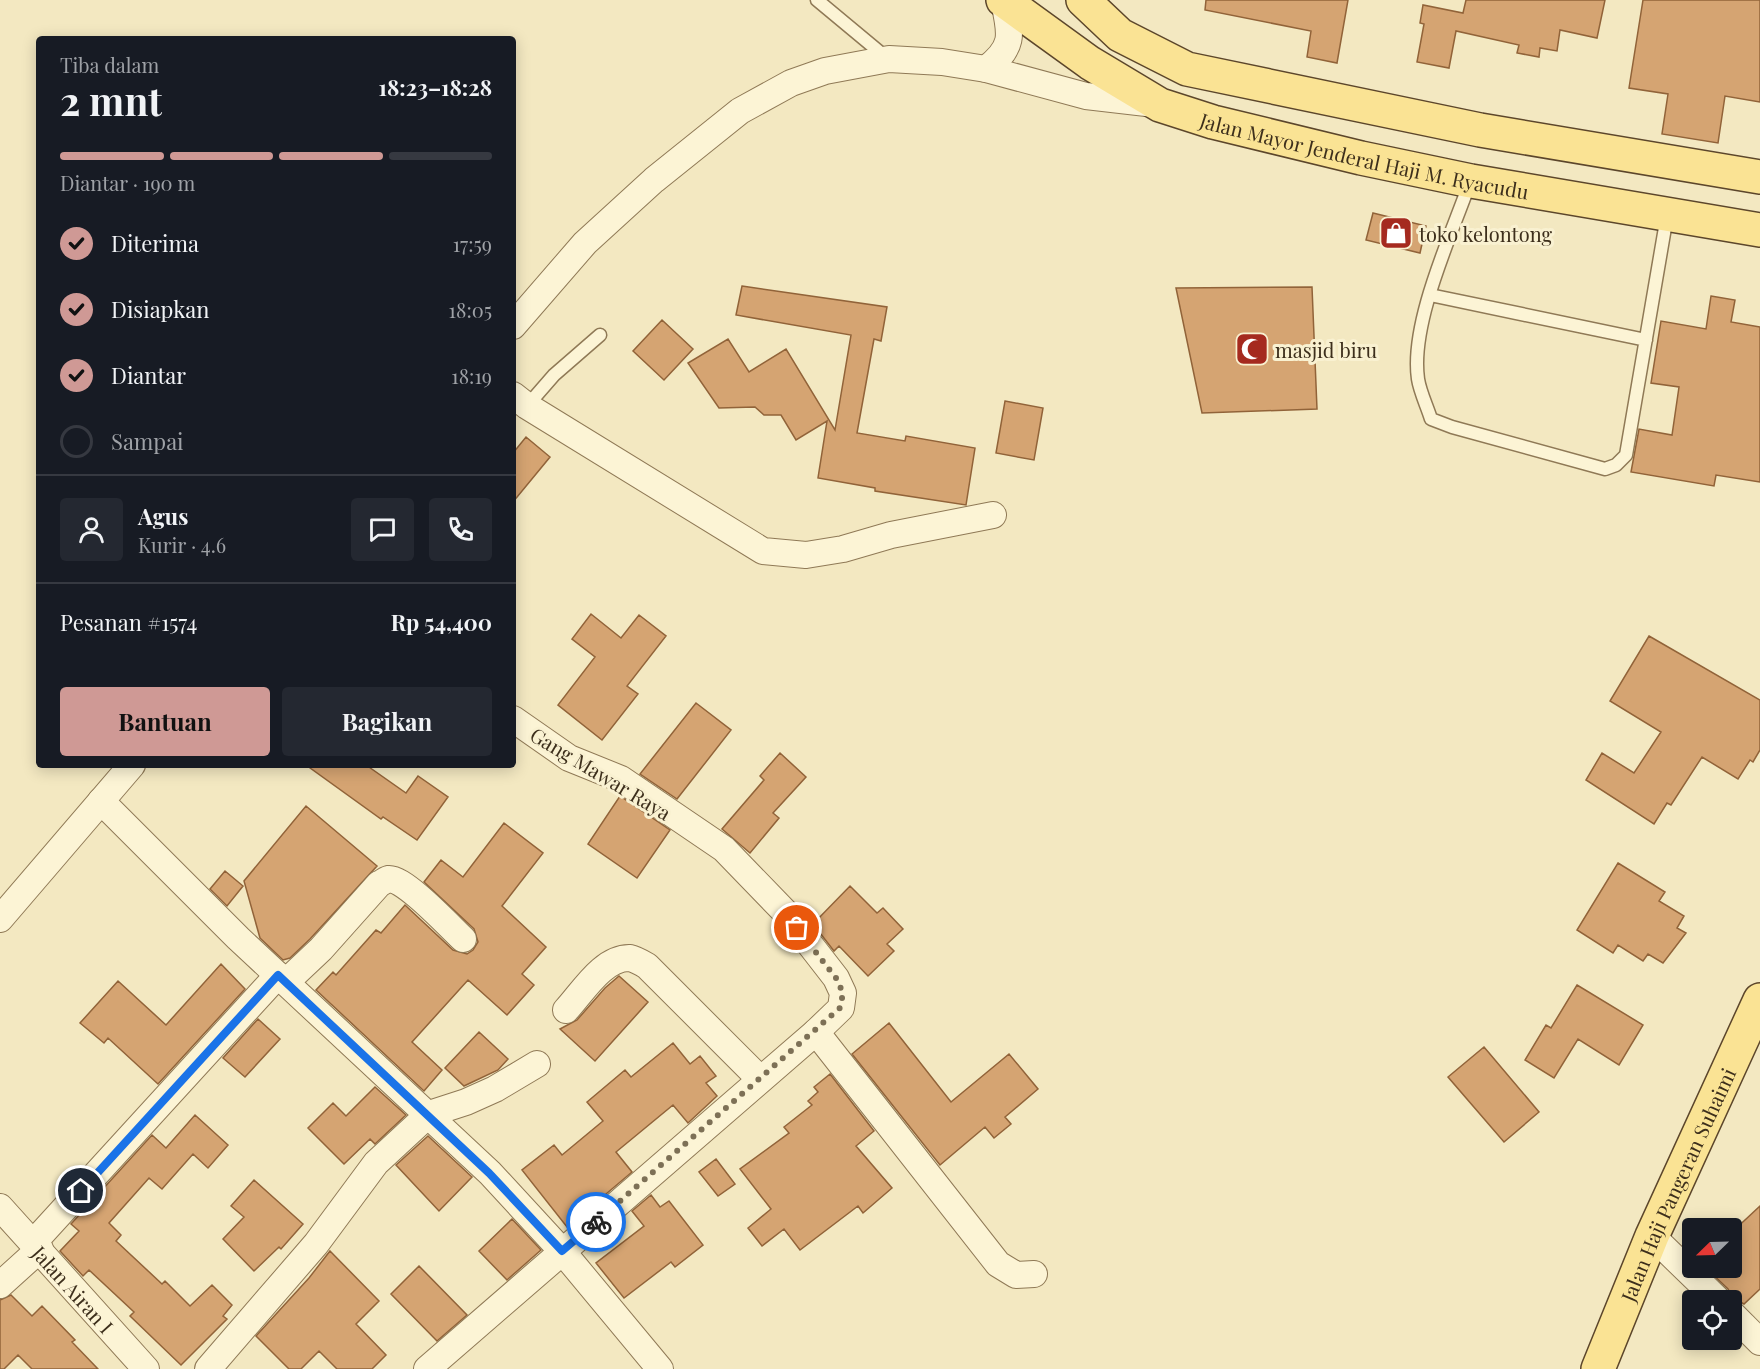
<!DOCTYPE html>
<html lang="id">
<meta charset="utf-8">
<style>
:root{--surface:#171b24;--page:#242831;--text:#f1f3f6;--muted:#9ea1a6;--line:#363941;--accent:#cf9995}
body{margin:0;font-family:"Playfair Display",serif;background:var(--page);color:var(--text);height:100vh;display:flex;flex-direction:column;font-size:22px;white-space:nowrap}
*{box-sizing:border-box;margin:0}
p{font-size:20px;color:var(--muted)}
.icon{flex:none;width:33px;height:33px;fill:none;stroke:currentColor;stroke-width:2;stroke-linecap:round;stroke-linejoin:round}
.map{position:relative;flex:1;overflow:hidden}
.details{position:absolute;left:36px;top:36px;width:480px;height:732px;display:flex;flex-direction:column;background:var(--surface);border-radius:6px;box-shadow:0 3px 15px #0003}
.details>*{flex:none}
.needle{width:39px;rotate:247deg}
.controls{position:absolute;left:1682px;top:1218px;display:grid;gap:12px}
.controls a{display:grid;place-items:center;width:60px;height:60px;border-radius:6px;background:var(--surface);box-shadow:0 3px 15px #0003;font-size:30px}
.pin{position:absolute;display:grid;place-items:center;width:51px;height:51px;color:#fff;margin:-26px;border:3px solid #fff;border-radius:50%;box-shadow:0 2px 6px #0007}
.courier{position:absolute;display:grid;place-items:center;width:60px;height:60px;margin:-30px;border:4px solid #1a73e8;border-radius:50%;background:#fff;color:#222;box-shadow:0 2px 8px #0007}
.summary em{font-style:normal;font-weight:700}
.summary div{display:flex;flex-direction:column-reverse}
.summary{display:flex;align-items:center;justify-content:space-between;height:102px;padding:0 24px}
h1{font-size:39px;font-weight:700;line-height:45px}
.bar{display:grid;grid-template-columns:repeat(4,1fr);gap:9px 6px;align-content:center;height:72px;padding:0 24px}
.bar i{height:8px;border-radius:4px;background:var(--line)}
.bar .current{background:var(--accent)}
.bar p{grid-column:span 4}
.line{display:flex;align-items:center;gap:15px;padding:0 24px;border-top:2px solid var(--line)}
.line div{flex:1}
.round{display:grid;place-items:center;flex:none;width:63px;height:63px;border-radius:6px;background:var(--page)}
ol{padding:0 24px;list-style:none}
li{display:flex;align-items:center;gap:18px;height:66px}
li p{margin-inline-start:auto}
li .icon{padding:6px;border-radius:50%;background:var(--accent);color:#111;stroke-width:4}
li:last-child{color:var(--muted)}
li i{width:33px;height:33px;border:3px solid var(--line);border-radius:50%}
.action{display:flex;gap:12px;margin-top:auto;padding:12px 24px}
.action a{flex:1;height:69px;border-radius:6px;background:var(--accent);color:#111;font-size:24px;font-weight:700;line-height:69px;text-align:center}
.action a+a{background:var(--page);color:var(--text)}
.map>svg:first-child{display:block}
.building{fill:#d5a472;stroke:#916339;stroke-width:1.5}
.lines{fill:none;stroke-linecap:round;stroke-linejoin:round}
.lane-casing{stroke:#8f7956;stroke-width:15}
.street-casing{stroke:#8f7956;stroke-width:28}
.primary-casing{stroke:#5c462b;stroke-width:36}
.lane{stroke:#fcf4d5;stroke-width:12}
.street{stroke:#fcf4d5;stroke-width:26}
.primary{stroke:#fae394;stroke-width:33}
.done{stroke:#7d7056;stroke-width:6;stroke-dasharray:0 10.8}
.route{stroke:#1a73e8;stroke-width:8}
.labels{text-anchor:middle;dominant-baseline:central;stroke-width:6;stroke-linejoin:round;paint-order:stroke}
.street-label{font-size:20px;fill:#3d2f1c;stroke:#f9f1d1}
.poi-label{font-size:20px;fill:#3d2f1c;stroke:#f9f1d1;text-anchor:start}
</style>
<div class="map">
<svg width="1760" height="1369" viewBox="0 0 1760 1369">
<rect width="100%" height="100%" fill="#f3e8c1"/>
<path class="building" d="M1206,0h142l-11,63 -30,-6 4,-26 -106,-21z
M1466,0h139l-8,38 -37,-8 -3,21 -17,-3 -1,9 -22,-4 2,-8 -63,-14 -7,37 -32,-6 7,-38 -4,-1 3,-18 40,8z
M1643,0h117v102l-35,-6 -7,47 -56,-9 6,-40 -39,-6z
M1373,213l53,13 -6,27 -54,-13z
M742,286l145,21 -6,34 -7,-2 -17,94 48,8 1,-5 69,12 -9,57 -91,-14v-3l-57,-10 9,-57 -31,19 -15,-25h-17l-9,-8 -36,1 -31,-45 40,-24 21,33 37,-23 49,81 16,-95 -115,-20z
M1312,287l5,122 -115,4 -26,-125z
M1711,296l24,4 -4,22 29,5v155l-44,-7 -2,11 -83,-14 8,-43 33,6 7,-48 -28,-4 10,-62 45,8z
M662,320l31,29 -29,31 -31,-29z
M1005,401l38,7 -9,52 -38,-7z
M526,437l24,20 -37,45v-49z
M591,614l30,24 18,-23 27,21 -39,50 11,8 -36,46 -44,-35 37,-48 -23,-18z
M1649,636l111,64v50l-7,12 -3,-2 -12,19 -36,-22 -31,48 -4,-2 -13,21 -68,-44 16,-27 32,20 27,-41 -51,-31z
M696,703l35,27 -54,69 -37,-25z
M780,753l26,24 -33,36 6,5 -29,35 -28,-24 42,-49 -4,-4z
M306,765h60l40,28 12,-17 30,21 -31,43 -34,-23 -2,2z
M620,796l50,34 -33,48 -49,-34z
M306,806l71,60 -67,73 -20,19 -7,2 -23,-22 -16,-57z
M504,823l39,30 -41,53 44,41 -24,27 12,11 -27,30 -39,-35 -56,62 30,28 -18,21 -108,-101 17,-18 3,3 40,-45 5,3 24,-28 48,45 14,4 6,-4 5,-8 -4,-13 -50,-47 17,-22 22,17z
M1618,863l47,29 -6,9 25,15 -7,12 9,5 -23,30 -15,-9 -5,7 -25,-16 -5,8 -36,-23z
M225,871l18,15 -16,20 -17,-17z
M850,886l27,27 6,-5 20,21 -16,15 7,7 -26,25 -29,-30 -5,5 -21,-27z
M221,964l24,25 -87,95 -50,-46 -4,5 -24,-20 38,-42 48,44z
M619,976l29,26 -53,59 -35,-32 17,-9 28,-32z
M1577,985l66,40 -24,40 -41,-26 -24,39 -29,-18 21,-35 5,3z
M258,1019l22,20 -35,38 -22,-19z
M889,1023l62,79 58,-48 29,35 -33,28 6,7 -17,14 -9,-11 -45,38 -88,-111z
M479,1032l29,27 -10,11 -34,16 -19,-18z
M673,1043l17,21 10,-8 16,20 -10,7 11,13 -29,27 -15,-18 -57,47 16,20 -65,55 -45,-57 32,-25 8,10 41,-34 -16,-19 38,-32 6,7z
M1484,1047l55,65 -35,30 -56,-65z
M830,1074l44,57 -18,15 36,42 -29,25 -5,-7 -58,44 -16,-21 -22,17 -14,-18 23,-19 -31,-40 49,-36 -5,-6 28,-22 -4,-4 10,-9 -4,-5z
M375,1087l31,28 -31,29 -5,-5 -26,25 -36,-36 25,-25 13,13z
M195,1115l33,30 -20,23 -15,-14 -31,35 -13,-11 -40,45 12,12 -5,6 46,43 3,-3 25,25 22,-21 20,20 -9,11 4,3 -46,46 -51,-49 4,-4 -45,-42 -6,6 -23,-25 19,-20 -8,-7 81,-89 14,13z
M428,1136l44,41 -33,34 -43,-46z
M716,1159l19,25 -17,12 -19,-24z
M254,1180l49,44 -22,25 -2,-2 -25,24 -31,-32 21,-22 -13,-11z
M651,1195l9,12 9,-6 34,44 -28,22 -4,-5 -47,36 -28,-35 48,-37 -12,-15z
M1760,1206v83l-16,15 -11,-6 -5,-9 -22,-21h25v-35z
M512,1219l29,31 -34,30 -28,-29z
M330,1251l49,50 -23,23 30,31 -14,14h-35l-18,-18 -18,18h-12l-33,-33 53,-58z
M419,1266l48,49 -30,26 -46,-47z
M11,1295l21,21 10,-10 33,34 -3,2 26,27h-66l-14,-14 -14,14h-4v-69z"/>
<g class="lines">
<defs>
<path id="lane" d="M817,0l71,59
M1470,182c-19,54 -60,141 -52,197 2,13 9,27 13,40l21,8 153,42 11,-4 10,-10 41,-239
M1430,295l216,45
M527,406l27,-31 46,-40"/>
<g id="street">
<path d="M986,69c29,-22 25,-35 18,-67"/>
<path d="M513,326l72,-83 69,-63 86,-69 51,-28 34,-12 64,-12 53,3 44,7 100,27 69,8"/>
<path d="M513,395l14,11 236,145 43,4 37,-6 48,-14 102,-20"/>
<path d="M101,801l137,137 252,235 72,78 98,118"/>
<path d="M0,919l132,-154"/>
<path d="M286,982l35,-33 58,-65c1,0 8,-5 9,-5 15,-3 63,49 75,60"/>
<path d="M566,1010c16,-17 37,-53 64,-52 5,1 12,5 17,8l113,113"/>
<path d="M816,1032l182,232 18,11 18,-1"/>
<path id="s1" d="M0,1207l146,162"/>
<path d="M1652,1236l66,64"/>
<path d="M34,1242l244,-267"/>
<path d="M0,1285l40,-36"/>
<path d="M1731,1313l29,29"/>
<path d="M208,1369l108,-125 60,-81 53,-49 37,-12 29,-13 42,-25"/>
<path d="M427,1369l389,-337 25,-24 2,-15 -7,-15 -52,-67 -60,-62 -103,-70 -52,-21 -56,-39"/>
</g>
<g id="primary">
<path id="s2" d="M1003,0l87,63 70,42 53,17 148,36 110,23 289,49"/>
<path d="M1083,0l37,35 67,34 293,61 280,47"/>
<path id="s3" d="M1598,1369l54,-133 108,-236"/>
</g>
</defs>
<use href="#lane" class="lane-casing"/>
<use href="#street" class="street-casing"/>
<use href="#primary" class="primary-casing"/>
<use href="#lane" class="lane"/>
<use href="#street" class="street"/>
<use href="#primary" class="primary"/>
</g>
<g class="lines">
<path class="done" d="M596,1222l244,-214 3,-15 -7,-15 -39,-50"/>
<path class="route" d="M81,1191l197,-216 211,198 73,78 34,-29"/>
</g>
<defs>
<symbol id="shop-square" viewBox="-11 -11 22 22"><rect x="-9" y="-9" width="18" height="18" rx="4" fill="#a52a1f" stroke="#f9f1d1"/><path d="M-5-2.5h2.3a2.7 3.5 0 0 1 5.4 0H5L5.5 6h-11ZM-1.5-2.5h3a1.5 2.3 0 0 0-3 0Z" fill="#fff"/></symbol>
<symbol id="mosque-square" viewBox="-11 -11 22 22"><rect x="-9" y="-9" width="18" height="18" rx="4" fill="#a52a1f" stroke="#f9f1d1"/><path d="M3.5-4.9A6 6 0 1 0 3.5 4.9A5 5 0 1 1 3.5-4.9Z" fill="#fff"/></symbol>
</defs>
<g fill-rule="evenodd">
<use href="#shop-square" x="1377" y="214" width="38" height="38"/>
<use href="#mosque-square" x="1233" y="330" width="38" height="38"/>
</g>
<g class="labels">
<g class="street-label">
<text stroke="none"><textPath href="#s2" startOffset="400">Jalan Mayor Jenderal Haji M. Ryacudu</textPath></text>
<text transform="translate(601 773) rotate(31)">Gang Mawar Raya</text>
<text stroke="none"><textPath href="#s3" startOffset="201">Jalan Haji Pangeran Suhaimi</textPath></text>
<text stroke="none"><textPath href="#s1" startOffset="110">Jalan Airan I</textPath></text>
</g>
<g class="poi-label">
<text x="1419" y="233">toko kelontong</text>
<text x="1275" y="349">masjid biru</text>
</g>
</g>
</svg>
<div class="controls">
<a><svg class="needle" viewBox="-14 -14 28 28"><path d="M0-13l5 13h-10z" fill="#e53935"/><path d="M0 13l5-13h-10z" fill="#9ea1a6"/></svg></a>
<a><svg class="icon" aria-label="locate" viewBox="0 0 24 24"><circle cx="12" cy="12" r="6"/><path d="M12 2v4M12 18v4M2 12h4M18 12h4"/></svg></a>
</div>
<div class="pin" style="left:797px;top:928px;background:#ea580c"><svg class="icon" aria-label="bag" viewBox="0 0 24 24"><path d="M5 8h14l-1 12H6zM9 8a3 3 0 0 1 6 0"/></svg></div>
<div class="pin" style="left:81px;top:1191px;background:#1f2937"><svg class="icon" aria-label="home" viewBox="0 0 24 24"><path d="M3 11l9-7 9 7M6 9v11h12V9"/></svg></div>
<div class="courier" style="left:596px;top:1222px"><svg class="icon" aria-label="bike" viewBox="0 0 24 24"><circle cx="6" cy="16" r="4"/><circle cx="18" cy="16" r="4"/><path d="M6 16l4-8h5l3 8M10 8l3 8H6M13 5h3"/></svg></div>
<section class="details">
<div class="summary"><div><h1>2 mnt</h1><p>Tiba dalam</p></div><em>18:23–18:28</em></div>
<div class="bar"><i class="current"></i><i class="current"></i><i class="current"></i><i></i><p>Diantar · 190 m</p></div>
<ol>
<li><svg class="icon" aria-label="check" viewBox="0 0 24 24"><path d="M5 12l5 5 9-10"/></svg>Diterima<p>17:59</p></li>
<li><svg class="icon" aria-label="check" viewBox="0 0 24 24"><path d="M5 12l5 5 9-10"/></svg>Disiapkan<p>18:05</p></li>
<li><svg class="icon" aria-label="check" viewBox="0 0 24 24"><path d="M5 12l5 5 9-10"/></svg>Diantar<p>18:19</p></li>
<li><i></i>Sampai</li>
</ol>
<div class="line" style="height:108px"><a class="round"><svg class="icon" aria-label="person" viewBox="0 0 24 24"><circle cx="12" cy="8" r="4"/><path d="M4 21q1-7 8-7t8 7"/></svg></a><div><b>Agus</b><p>Kurir · 4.6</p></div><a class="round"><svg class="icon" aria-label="chat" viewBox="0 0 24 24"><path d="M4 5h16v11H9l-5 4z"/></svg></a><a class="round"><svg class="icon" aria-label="phone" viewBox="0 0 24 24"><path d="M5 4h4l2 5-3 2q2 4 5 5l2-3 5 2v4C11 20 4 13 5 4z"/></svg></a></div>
<div class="line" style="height:78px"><div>Pesanan #1574</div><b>Rp 54,400</b></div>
<div class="action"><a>Bantuan</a><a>Bagikan</a></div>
</section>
</div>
